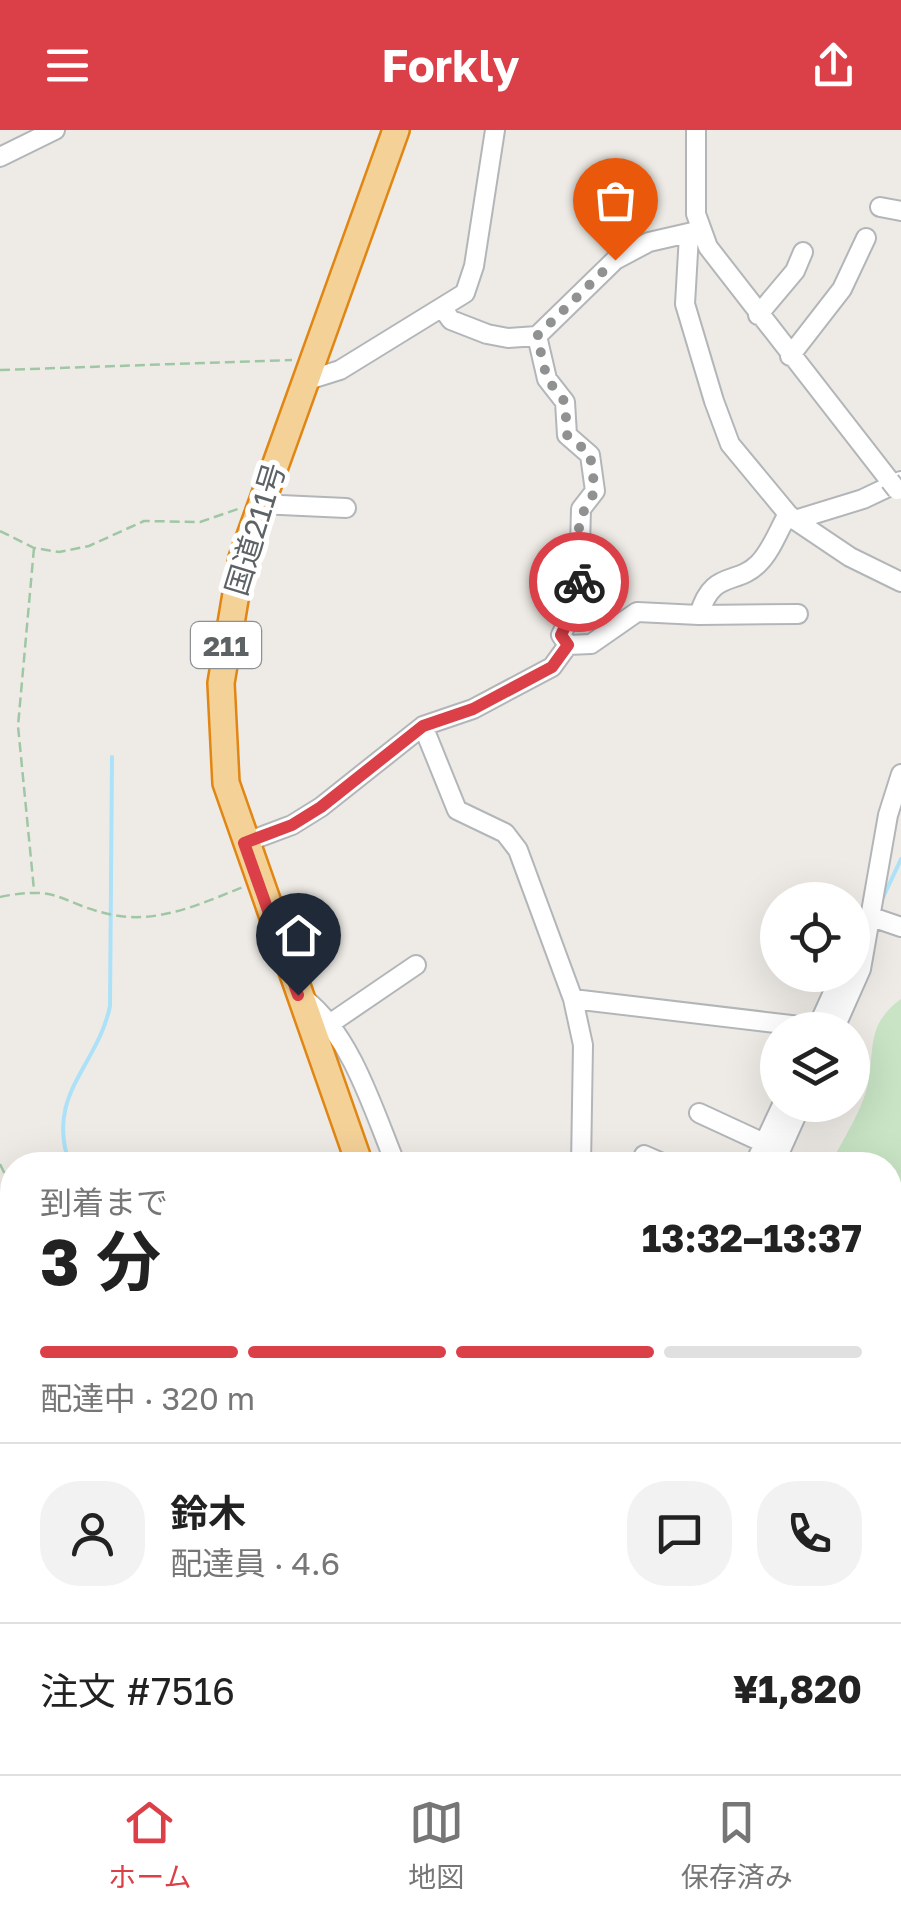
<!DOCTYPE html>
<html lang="ja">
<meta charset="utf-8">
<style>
:root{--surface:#fff;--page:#f2f2f2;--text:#222;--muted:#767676;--line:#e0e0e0;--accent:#db3f47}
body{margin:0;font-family:"Golos Text","Noto Sans JP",sans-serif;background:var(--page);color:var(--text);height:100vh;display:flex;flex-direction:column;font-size:38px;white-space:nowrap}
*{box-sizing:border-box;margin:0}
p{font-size:32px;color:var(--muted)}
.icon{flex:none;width:55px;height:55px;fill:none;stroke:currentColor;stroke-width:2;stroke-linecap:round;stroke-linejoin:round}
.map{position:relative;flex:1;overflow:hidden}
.drawer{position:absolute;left:0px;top:1022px;width:902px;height:622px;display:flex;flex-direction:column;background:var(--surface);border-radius:40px 40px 0 0;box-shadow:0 10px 40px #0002}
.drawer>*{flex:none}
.fabs{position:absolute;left:760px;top:752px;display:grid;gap:20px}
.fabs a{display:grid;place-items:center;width:110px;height:110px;border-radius:50%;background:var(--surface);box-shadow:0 10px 40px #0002;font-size:50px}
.pin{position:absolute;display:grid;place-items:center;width:85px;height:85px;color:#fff;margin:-102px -42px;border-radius:50% 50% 50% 0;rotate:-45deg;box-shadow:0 0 10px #0007}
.pin .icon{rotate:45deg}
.courier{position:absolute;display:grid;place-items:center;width:100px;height:100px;margin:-50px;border:8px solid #db3f47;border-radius:50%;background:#fff;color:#222;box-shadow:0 2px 12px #0007}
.overview em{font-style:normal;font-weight:700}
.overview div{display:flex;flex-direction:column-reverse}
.overview{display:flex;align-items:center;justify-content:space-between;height:170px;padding:0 40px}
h1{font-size:65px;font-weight:700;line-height:75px}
.bar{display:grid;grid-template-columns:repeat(4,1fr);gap:15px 10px;align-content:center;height:120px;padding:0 40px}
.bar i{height:12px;border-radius:8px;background:var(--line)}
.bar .on{background:var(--accent)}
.bar p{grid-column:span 4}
.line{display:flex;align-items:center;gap:25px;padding:0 40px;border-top:2px solid var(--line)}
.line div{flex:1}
.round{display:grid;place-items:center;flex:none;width:105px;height:105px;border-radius:40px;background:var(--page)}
header{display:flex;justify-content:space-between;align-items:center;height:130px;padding:0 40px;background:var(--accent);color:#fff;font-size:45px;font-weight:700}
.menu{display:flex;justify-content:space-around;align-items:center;height:140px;border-top:2px solid var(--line);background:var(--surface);font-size:28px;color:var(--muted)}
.menu a{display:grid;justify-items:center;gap:5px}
.menu .on{color:var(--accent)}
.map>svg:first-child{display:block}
.green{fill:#c8e4c4}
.water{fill:#ace1f8}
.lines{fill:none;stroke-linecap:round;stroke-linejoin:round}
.stream{stroke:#ace1f8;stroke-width:4}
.minor-casing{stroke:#b3b6b9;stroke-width:22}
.highway-casing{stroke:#e18613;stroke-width:30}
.path{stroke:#a0c7a5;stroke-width:2.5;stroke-dasharray:10 5;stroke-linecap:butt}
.minor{stroke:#fff;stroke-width:18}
.highway{stroke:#f4d197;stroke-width:25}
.minor-bridge-casing{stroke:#b3b6b9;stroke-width:22;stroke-linecap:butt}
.minor-bridge{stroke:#fff;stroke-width:18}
.done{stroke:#909292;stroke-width:10;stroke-dasharray:0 18}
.route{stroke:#db3f47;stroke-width:12}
.labels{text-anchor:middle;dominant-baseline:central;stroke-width:10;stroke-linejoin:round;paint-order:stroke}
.shield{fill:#fff;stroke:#8e9193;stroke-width:2.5}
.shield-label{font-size:28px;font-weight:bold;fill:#5d6265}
.street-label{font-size:30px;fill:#5d6265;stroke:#fff}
</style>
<header><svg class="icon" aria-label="menu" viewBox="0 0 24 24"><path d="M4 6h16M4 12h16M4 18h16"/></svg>Forkly<svg class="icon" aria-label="share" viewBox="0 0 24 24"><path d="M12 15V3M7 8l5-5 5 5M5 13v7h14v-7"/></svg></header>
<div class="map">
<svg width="901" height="1644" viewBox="0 0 901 1644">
<rect width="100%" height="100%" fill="#eeebe6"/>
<path class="green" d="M901,869v227l-11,4v-65h-60c12,-24 32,-54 38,-81 7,-37 -2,-59 33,-85z
M901,1578v66h-76l2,-11 63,-1v-48z"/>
<path class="water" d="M0,1502l12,35v95l35,1 4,11h-51z"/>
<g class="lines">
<path class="stream" d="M880,774l21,-45
M70,1035c-26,-70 28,-99 40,-159l2,-249"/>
<defs>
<path id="minor" d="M696,0v84l12,33 182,234
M0,27l55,-27
M880,77l21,4
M689,105l-4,69 29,97 16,43 58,70
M443,179l8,11 36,14 21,4 29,-2 78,-76 34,-18 48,-11
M758,185l37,-44 8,-19
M537,206l10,43 18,23 2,33 23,20 5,36 -14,18 -2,73 -4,26 -14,27 7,10 23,-1 46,-32 62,3c13,-46 37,-29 59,-51 13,-12 21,-35 30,-50l7,6 68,-21 38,-18
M790,226l52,-67 24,-51
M305,251l35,-11 125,-77 9,-27 21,-136
M259,374l87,4
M795,390l55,37 51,25
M699,485l99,-1
M423,596l34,84 48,23 13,17 55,149 10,46 -2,120
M244,713l48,-18 29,-18 102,-81 50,-17 79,-42 16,-22
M869,786l32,11
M573,869l244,29
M306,870c46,37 68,112 90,165
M328,895l88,-60
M816,900l25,-55
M834,900l27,-61 27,-154 13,-41
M699,983l65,30
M644,1025l23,10
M754,1035l28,-60
M774,1035l27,-60
M890,1164l11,3
M0,1388l12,36
M890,1591l11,8
M76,1632l3,12
M388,1644l45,-12
M893,1644l8,-13"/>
<path id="highway" d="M360,1035l-134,-382 -5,-100 21,-125 154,-428
M725,1632l6,12"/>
</defs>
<use href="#minor" class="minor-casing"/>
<use href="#highway" class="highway-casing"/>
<path class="path" d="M0,240l292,-10
M0,401l34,17 25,4 30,-6 55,-25 56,1 38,-13
M34,418l-16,178 16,164
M0,767c63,-13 60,8 114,18 44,9 89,-12 129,-28
M0,1034l12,25
M236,1632l3,12
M550,1632l2,12"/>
<use href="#minor" class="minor"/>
<use href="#highway" class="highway"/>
<defs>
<path id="minor-bridge" d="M890,351l7,9"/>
</defs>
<use href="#minor-bridge" class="minor-bridge-casing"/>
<use href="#minor-bridge" class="minor-bridge"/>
</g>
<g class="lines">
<path class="done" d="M579,452v-62l16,-29 -5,-37 -23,-19 -2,-33 -18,-23 -10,-43 78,-76"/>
<path class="route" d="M298,865l-54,-152 48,-18 29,-18 102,-81 50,-17 79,-42 16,-22 -7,-10 13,-27 5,-26"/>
</g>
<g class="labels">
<rect class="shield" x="191" y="492" width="70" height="46" rx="8"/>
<g class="shield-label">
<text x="226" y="515">211</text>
</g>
<g class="street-label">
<text transform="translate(255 399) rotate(-73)">国道211号</text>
</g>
</g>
</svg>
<div class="fabs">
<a><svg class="icon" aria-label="locate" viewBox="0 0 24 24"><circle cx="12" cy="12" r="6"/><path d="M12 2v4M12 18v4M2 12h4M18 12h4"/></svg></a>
<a><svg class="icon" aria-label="layers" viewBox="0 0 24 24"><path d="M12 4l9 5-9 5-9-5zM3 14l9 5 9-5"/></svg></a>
</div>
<div class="pin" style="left:615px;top:130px;background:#ea580c"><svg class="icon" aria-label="bag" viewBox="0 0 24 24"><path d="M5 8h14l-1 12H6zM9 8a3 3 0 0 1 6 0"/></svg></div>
<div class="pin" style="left:298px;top:865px;background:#1f2937"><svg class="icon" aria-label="home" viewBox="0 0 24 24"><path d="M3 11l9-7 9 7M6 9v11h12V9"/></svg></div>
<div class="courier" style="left:579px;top:452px"><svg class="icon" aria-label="bike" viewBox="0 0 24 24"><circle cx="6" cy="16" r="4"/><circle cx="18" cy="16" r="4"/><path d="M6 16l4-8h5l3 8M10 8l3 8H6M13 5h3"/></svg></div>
<section class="drawer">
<div class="overview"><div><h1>3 分</h1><p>到着まで</p></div><em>13:32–13:37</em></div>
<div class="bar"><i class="on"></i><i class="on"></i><i class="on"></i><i></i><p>配達中 · 320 m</p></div>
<div class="line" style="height:180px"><a class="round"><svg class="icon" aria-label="person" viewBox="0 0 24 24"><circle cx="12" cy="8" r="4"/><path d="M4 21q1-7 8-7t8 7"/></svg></a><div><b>鈴木</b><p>配達員 · 4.6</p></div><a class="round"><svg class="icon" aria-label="chat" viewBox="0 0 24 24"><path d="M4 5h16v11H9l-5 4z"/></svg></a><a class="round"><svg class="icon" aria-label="phone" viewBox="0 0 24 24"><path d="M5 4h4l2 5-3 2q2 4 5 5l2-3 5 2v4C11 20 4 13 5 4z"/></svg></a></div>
<div class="line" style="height:130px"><div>注文 #7516</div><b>¥1,820</b></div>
</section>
</div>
<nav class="menu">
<a class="on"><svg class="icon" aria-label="home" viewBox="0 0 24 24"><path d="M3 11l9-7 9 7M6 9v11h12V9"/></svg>ホーム</a>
<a><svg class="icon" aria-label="map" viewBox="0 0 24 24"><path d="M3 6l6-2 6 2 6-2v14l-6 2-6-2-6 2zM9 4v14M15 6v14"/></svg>地図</a>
<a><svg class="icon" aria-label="saved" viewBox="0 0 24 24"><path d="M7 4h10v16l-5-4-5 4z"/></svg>保存済み</a>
</nav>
